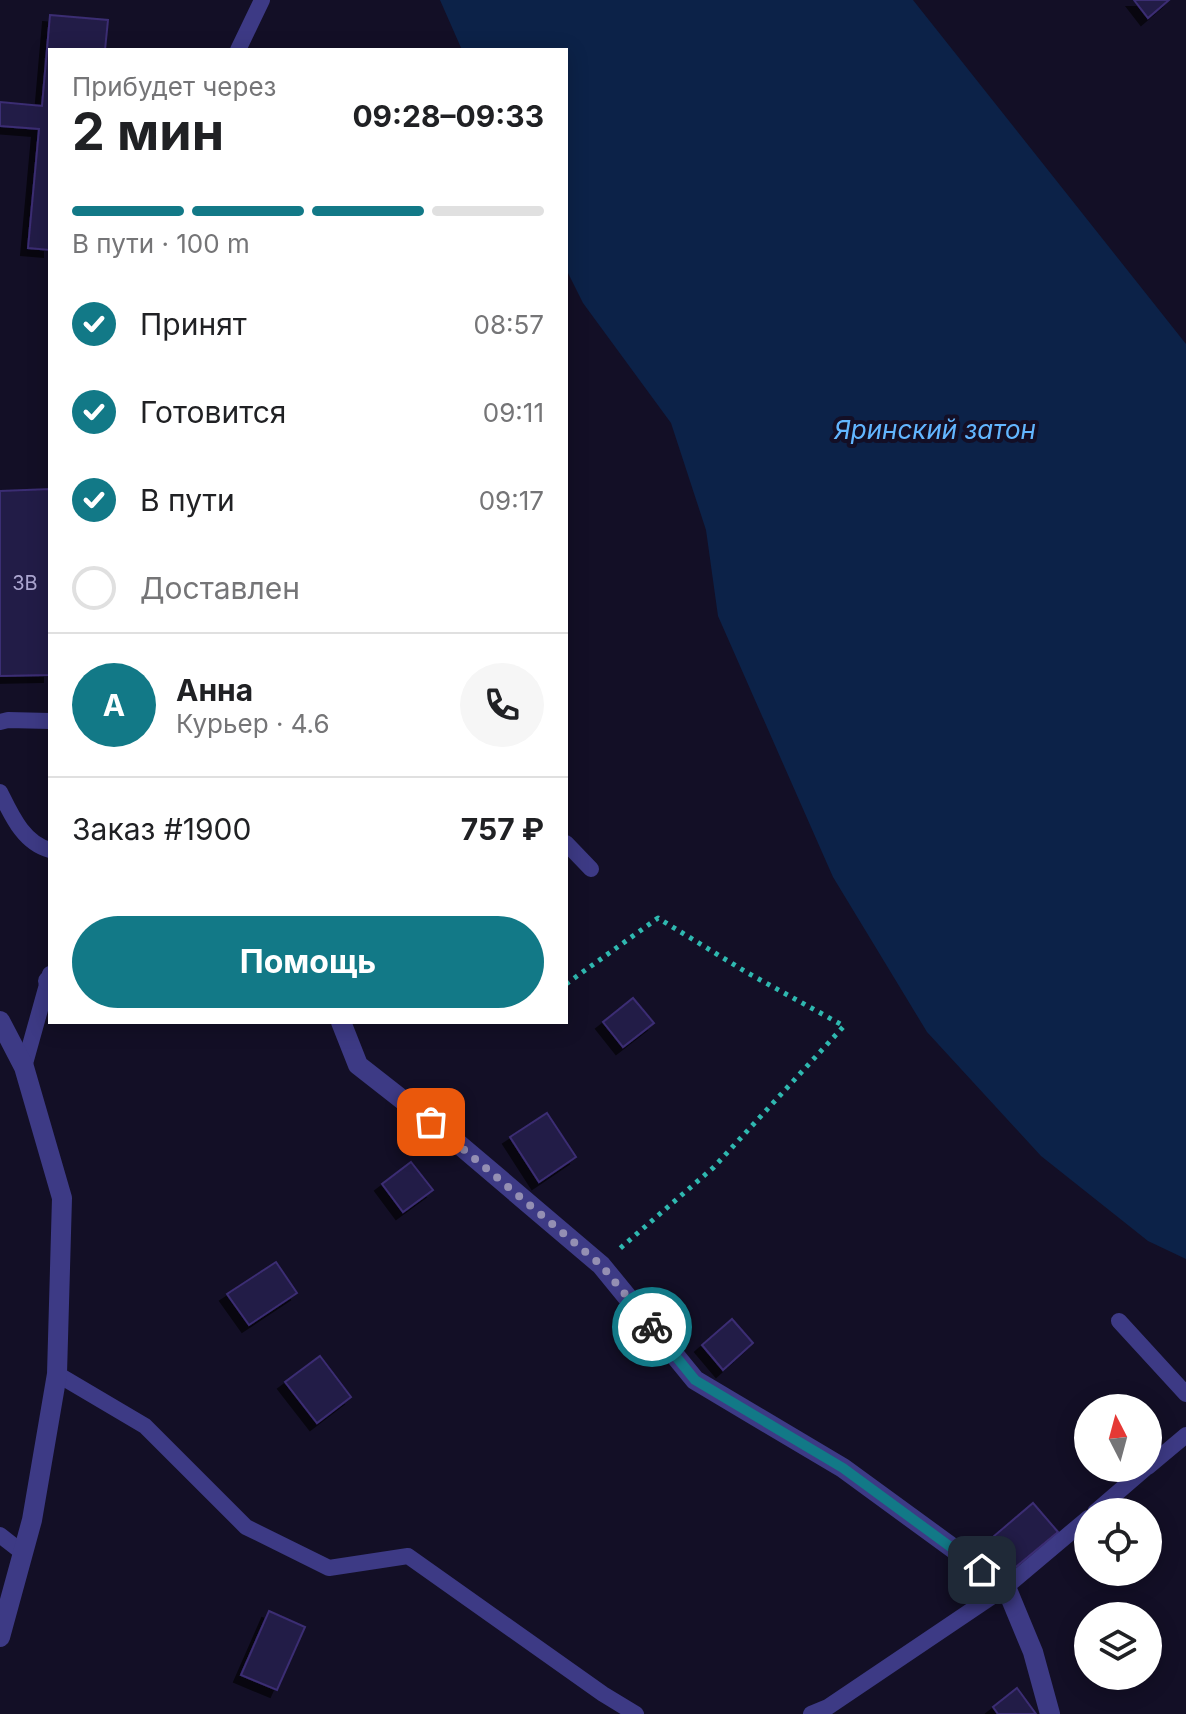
<!DOCTYPE html>
<html lang="ru">
<meta charset="utf-8">
<style>
:root{--surface:#fff;--page:#f6f6f6;--text:#202124;--muted:#757577;--line:#e0e0e0;--accent:#127987}
body{margin:0;font-family:Inter,sans-serif;background:var(--page);color:var(--text);height:100vh;display:flex;flex-direction:column;font-size:30px;white-space:nowrap}
*{box-sizing:border-box;margin:0}
p{font-size:26px;color:var(--muted)}
.icon{flex:none;width:44px;height:44px;fill:none;stroke:currentColor;stroke-width:2;stroke-linecap:round;stroke-linejoin:round}
.map{position:relative;flex:1;overflow:hidden}
.side{position:absolute;left:48px;top:48px;width:520px;height:976px;display:flex;flex-direction:column;background:var(--surface);border-radius:0px;box-shadow:0 4px 20px #0003}
.side>*{flex:none}
.needle{width:52px;rotate:354deg}
.buttons{position:absolute;left:1074px;top:1394px;display:grid;gap:16px}
.buttons a{display:grid;place-items:center;width:88px;height:88px;border-radius:50%;background:var(--surface);box-shadow:0 4px 20px #0003;font-size:40px}
.pin{position:absolute;display:grid;place-items:center;width:68px;height:68px;color:#fff;margin:-34px;border-radius:16px;box-shadow:0 4px 12px #0006}
.courier{position:absolute;display:grid;place-items:center;width:80px;height:80px;margin:-40px;border:6px solid #127987;border-radius:50%;background:#fff;color:#222;box-shadow:0 2px 10px #0007}
.head em{font-style:normal;font-weight:700}
.head div{display:flex;flex-direction:column-reverse}
.head{display:flex;align-items:center;justify-content:space-between;height:136px;padding:0 24px}
h1{font-size:52px;font-weight:700;line-height:60px}
.bar{display:grid;grid-template-columns:repeat(4,1fr);gap:12px 8px;align-content:center;height:96px;padding:0 24px}
.bar i{height:10px;border-radius:6px;background:var(--line)}
.bar .on{background:var(--accent)}
.bar p{grid-column:span 4}
.line{display:flex;align-items:center;gap:20px;padding:0 24px;border-top:2px solid var(--line)}
.line div{flex:1}
.round{display:grid;place-items:center;flex:none;width:84px;height:84px;border-radius:42px;background:var(--page)}
ol{padding:0 24px;list-style:none}
li{display:flex;align-items:center;gap:24px;height:88px}
li p{margin-inline-start:auto}
li .icon{padding:8px;border-radius:50%;background:var(--accent);color:#fff;stroke-width:4}
li:last-child{color:var(--muted)}
li i{width:44px;height:44px;border:4px solid var(--line);border-radius:50%}
.cta{display:flex;gap:16px;margin-top:auto;padding:16px 24px}
.cta a{flex:1;height:92px;border-radius:48px;background:var(--accent);color:#fff;font-size:32px;font-weight:700;line-height:92px;text-align:center}
.map>svg:first-child{display:block}
.water{fill:#0c2248}
.building{fill:#241b47;stroke:#3b2d73;stroke-width:2;filter:url(#shadow)}
.lines{fill:none;stroke-linecap:round;stroke-linejoin:round}
.path{stroke:#2fb8b0;stroke-width:5;stroke-dasharray:4 6;stroke-linecap:butt}
.service{stroke:#3d3a85;stroke-width:16}
.minor{stroke:#3d3a85;stroke-width:20}
.tertiary{stroke:#3d3a85;stroke-width:20}
.done{stroke:#948fb3;stroke-width:8;stroke-dasharray:0 14.4}
.route{stroke:#127987;stroke-width:10}
.labels{text-anchor:middle;dominant-baseline:central;stroke-width:8;stroke-linejoin:round;paint-order:stroke}
.number-label{font-size:20px;fill:#aca6d1}
.water-label{font-size:26px;font-style:italic;fill:#62b6ff;stroke:#130f26}
</style>
<div class="map">
<svg width="1186" height="1714" viewBox="0 0 1186 1714">
<defs>
<filter id="shadow"><feDropShadow dx="-7" dy="7" stdDeviation="0" flood-color="#0009"/></filter>
</defs>
<rect width="100%" height="100%" fill="#130f26"/>
<path class="water" d="M440,0h473l273,344v915l-38,-18 -107,-85 -114,-124 -94,-155 -115,-261 -12,-86 -35,-107 -88,-120 -17,-34v-219h-104z"/>
<path class="building" d="M1134,0h35l-21,18z
M50,15l58,5 -3,30h-55v200l-22,-2 11,-119 -39,-3v-24l42,4z
M50,489v186l-50,1v-185z
M633,998l21,25 -31,24 -20,-25z
M547,1113l29,44 -37,25 -29,-45z
M411,1162l22,28 -30,22 -21,-28z
M276,1262l21,31 -48,32 -22,-31z
M732,1319l21,24 -30,27 -21,-25z
M320,1356l31,41 -34,26 -32,-41z
M1033,1503l25,29 -47,39 -24,-29z
M269,1611l36,16 -28,63 -36,-15z
M1017,1688l19,26h-38l-5,-7z"/>
<g class="lines">
<path class="path" d="M566,984l92,-66 88,54 98,54 -130,141 -97,84"/>
<path class="service" d="M238,50l24,-50
M0,722l8,-2 42,1
M0,792c11,22 23,51 50,58
M566,843l25,26
M24,1067l26,-93
M1119,1321l67,73
M57,1374l88,52 101,101 83,41 79,-12 195,138 33,20
M1148,1467l38,-32
M1095,1512l51,-44
M0,1535l23,18
M811,1714l17,-7 178,-120 82,-69"/>
<path class="minor" d="M48,981h2
M341,1022l17,43 97,76 146,124 94,115 148,88 163,119 27,65 17,62"/>
<path class="tertiary" d="M0,1021l24,46 38,131 -5,176 -25,146 -32,117"/>
</g>
<g class="lines">
<path class="done" d="M431,1122l170,143 51,62"/>
<path class="route" d="M652,1327l43,53 148,88 139,102"/>
</g>
<g class="labels">
<g class="number-label">
<text x="25" y="583">3В</text>
</g>
<g class="water-label">
<text x="935" y="429">Яринский затон</text>
</g>
</g>
</svg>
<div class="buttons">
<a><svg class="needle" viewBox="-14 -14 28 28"><path d="M0-13l5 13h-10z" fill="#e53935"/><path d="M0 13l5-13h-10z" fill="#757577"/></svg></a>
<a><svg class="icon" aria-label="locate" viewBox="0 0 24 24"><circle cx="12" cy="12" r="6"/><path d="M12 2v4M12 18v4M2 12h4M18 12h4"/></svg></a>
<a><svg class="icon" aria-label="layers" viewBox="0 0 24 24"><path d="M12 4l9 5-9 5-9-5zM3 14l9 5 9-5"/></svg></a>
</div>
<div class="pin" style="left:431px;top:1122px;background:#ea580c"><svg class="icon" aria-label="bag" viewBox="0 0 24 24"><path d="M5 8h14l-1 12H6zM9 8a3 3 0 0 1 6 0"/></svg></div>
<div class="pin" style="left:982px;top:1570px;background:#1f2937"><svg class="icon" aria-label="home" viewBox="0 0 24 24"><path d="M3 11l9-7 9 7M6 9v11h12V9"/></svg></div>
<div class="courier" style="left:652px;top:1327px"><svg class="icon" aria-label="bike" viewBox="0 0 24 24"><circle cx="6" cy="16" r="4"/><circle cx="18" cy="16" r="4"/><path d="M6 16l4-8h5l3 8M10 8l3 8H6M13 5h3"/></svg></div>
<section class="side">
<div class="head"><div><h1>2 мин</h1><p>Прибудет через</p></div><em>09:28–09:33</em></div>
<div class="bar"><i class="on"></i><i class="on"></i><i class="on"></i><i></i><p>В пути · 100 m</p></div>
<ol>
<li><svg class="icon" aria-label="check" viewBox="0 0 24 24"><path d="M5 12l5 5 9-10"/></svg>Принят<p>08:57</p></li>
<li><svg class="icon" aria-label="check" viewBox="0 0 24 24"><path d="M5 12l5 5 9-10"/></svg>Готовится<p>09:11</p></li>
<li><svg class="icon" aria-label="check" viewBox="0 0 24 24"><path d="M5 12l5 5 9-10"/></svg>В пути<p>09:17</p></li>
<li><i></i>Доставлен</li>
</ol>
<div class="line" style="height:144px"><b class="round" style="background:var(--accent);color:#fff">А</b><div><b>Анна</b><p>Курьер · 4.6</p></div><a class="round"><svg class="icon" aria-label="phone" viewBox="0 0 24 24"><path d="M5 4h4l2 5-3 2q2 4 5 5l2-3 5 2v4C11 20 4 13 5 4z"/></svg></a></div>
<div class="line" style="height:104px"><div>Заказ #1900</div><b>757 ₽</b></div>
<div class="cta"><a>Помощь</a></div>
</section>
</div>
